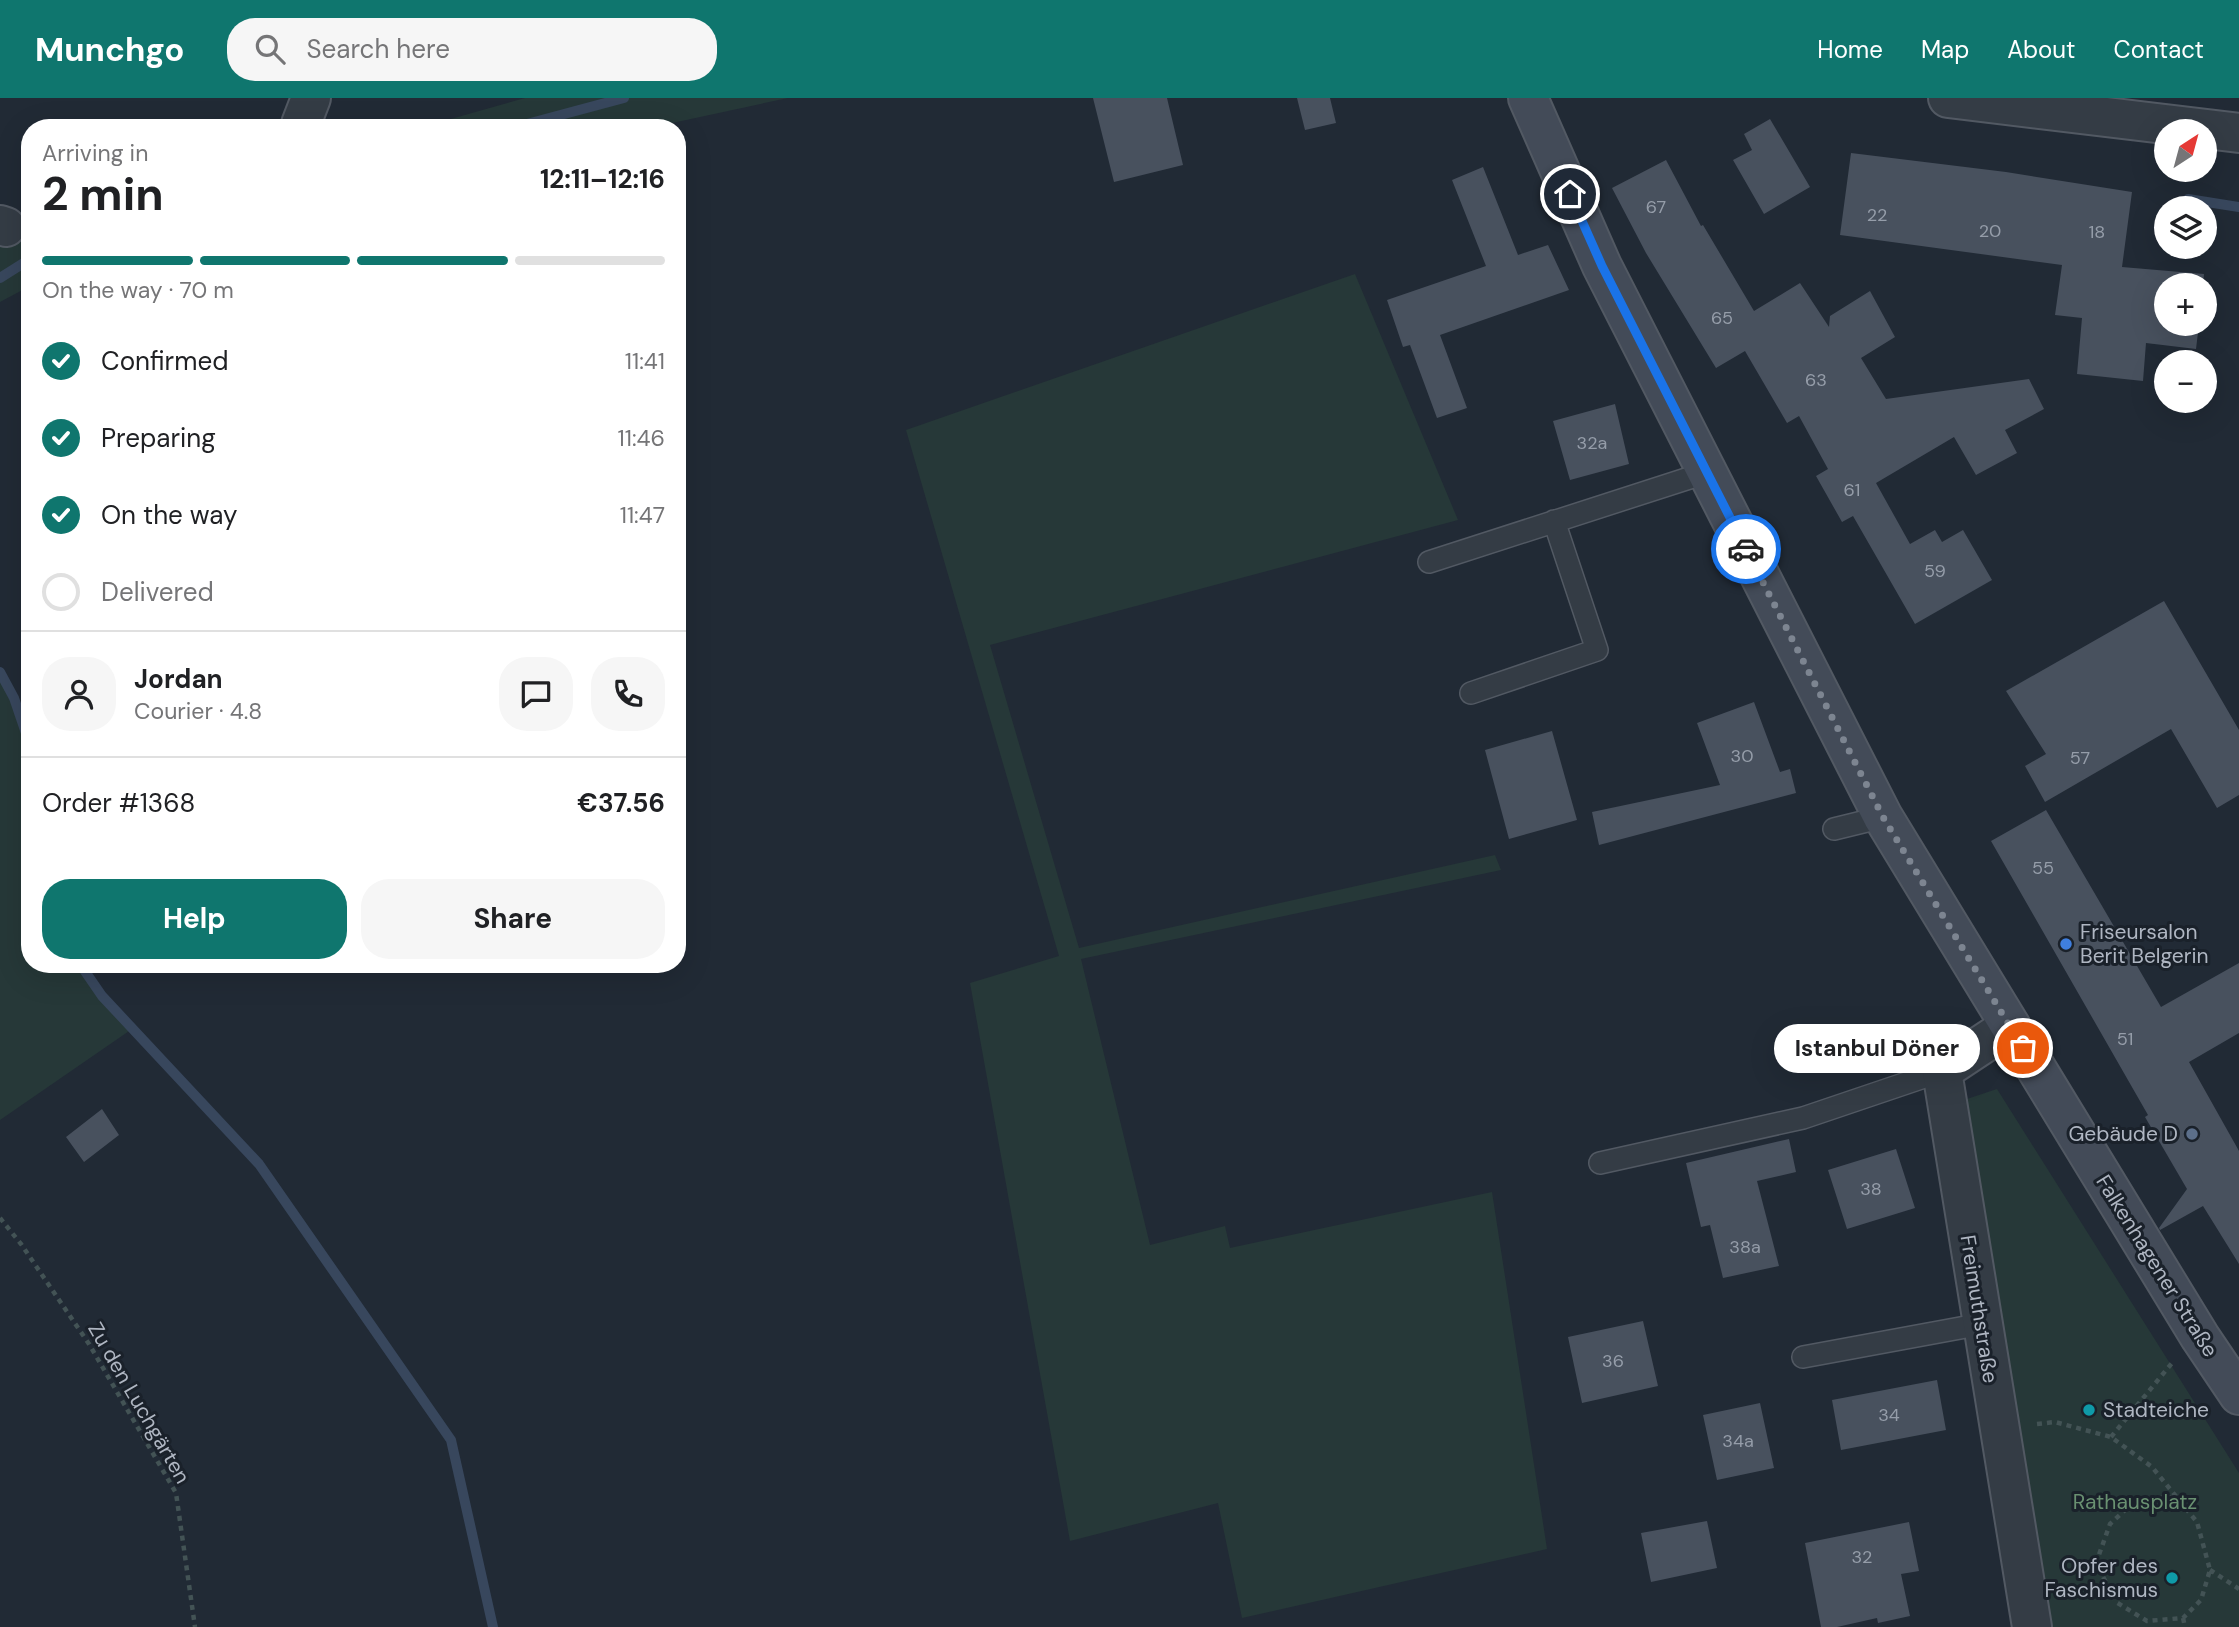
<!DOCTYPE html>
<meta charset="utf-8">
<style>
:root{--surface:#fff;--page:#f6f6f6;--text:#202124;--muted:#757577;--line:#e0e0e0;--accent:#0f766e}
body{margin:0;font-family:"DM Sans",sans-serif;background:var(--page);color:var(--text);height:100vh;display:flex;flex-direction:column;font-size:26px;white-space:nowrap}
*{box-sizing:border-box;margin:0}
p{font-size:23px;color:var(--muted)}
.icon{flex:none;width:38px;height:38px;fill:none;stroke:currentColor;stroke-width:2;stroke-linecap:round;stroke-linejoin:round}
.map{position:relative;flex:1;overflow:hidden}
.drawer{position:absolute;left:21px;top:21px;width:665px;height:854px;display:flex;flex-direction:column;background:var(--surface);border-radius:28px;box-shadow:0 7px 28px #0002}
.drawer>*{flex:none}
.needle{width:46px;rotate:36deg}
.fabs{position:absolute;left:2154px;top:21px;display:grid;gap:14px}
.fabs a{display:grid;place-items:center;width:63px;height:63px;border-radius:50%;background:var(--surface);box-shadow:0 7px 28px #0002;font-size:35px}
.pin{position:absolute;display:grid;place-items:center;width:60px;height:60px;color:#fff;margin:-30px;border:4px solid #fff;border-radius:50%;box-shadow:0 2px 7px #0007}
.courier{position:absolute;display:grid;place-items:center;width:70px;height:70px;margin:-35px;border:5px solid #1a73e8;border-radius:50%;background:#fff;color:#222;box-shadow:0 2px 9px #0007}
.bubble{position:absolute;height:49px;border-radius:24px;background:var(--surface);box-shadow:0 7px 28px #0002;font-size:23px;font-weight:700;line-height:49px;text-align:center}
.overview em{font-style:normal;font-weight:700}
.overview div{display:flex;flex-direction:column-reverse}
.overview{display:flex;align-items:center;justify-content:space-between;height:119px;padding:0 21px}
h1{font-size:46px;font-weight:700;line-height:52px}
.bar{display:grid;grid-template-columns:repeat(4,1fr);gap:10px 7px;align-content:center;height:84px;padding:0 21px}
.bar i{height:9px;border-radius:5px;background:var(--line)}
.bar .selected{background:var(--accent)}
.bar p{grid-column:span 4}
.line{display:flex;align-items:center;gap:18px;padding:0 21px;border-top:2px solid var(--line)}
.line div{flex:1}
.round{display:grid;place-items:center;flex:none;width:74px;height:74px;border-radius:28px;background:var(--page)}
ol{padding:0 21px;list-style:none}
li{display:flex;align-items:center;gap:21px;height:77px}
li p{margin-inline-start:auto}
li .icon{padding:7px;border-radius:50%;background:var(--accent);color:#fff;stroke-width:4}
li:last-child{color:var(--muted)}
li i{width:38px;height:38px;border:4px solid var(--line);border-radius:50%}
.button{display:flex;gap:14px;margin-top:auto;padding:14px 21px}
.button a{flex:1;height:80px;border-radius:28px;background:var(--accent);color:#fff;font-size:28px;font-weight:700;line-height:80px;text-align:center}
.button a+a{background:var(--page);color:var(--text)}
header{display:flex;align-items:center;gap:42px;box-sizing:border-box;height:98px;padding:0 35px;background:var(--accent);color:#fff}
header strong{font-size:33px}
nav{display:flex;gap:38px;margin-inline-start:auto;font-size:24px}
.search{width:490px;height:63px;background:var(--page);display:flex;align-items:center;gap:18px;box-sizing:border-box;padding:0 24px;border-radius:28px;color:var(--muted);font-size:26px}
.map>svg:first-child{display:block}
.green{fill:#263838}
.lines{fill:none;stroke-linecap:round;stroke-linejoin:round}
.stream{stroke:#38475d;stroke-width:10}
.building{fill:#48515e}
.service-casing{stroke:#525963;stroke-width:24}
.minor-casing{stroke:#525963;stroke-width:42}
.secondary-casing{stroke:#525963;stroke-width:42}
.path{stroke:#435355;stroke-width:4.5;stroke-dasharray:5 5;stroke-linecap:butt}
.service{stroke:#343c45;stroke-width:21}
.minor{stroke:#343c45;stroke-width:38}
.secondary{stroke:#434b58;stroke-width:38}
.done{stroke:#7d8591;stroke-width:7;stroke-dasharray:0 12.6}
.route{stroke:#1a73e8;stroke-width:9}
.shop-dot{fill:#3f7fe0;stroke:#1a212a;stroke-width:2.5}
.service-dot{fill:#5c6f8a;stroke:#1a212a;stroke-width:2.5}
.culture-dot{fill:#0f9aa8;stroke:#1a212a;stroke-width:2.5}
.labels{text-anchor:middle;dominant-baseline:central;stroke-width:6;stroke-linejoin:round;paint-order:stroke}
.number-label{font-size:18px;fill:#959da9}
.poi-label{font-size:21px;fill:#afb6c2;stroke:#1a212a;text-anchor:start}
.street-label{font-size:21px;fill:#afb6c2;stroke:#1a212a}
.park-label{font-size:21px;fill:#699071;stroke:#1a212a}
</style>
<header>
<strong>Munchgo</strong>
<div class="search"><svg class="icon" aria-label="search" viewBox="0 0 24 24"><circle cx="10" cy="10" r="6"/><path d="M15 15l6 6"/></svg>Search here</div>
<nav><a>Home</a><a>Map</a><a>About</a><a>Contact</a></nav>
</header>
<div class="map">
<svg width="2239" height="1529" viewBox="0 0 2239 1529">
<rect width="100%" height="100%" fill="#212a35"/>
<path class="green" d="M525,0h263l-139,30h-230z
M30,139v49l-30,16v-62l9,3z
M1355,176l103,246 -468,125 89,303 416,-93 6,15 -420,89 69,286 75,-19 5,22 262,-56 55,357 -305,69 -24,-115 -148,38 -100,-558 89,-27 -153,-526z
M0,574l14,26 16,47v219h50l22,32 30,33 -132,91z
M1997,991l242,384v154h-187l-85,-528z"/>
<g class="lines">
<path class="stream" d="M512,30l112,-30
M2188,101l51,8
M0,180l30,-19
M0,574l14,26 16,47
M80,866l22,32 157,168 192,276 42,187"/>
</g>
<path class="building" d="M1093,0h74l16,67 -69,17z
M1297,0h33l6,25 -31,7z
M1770,21l40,68 -46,27 -31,-54 19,-10 -8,-16z
M1851,55l155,19 126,20 -10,75 82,7 -1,11h-37v39h33l-3,25 -50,-6 -3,38 -66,-7 5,-56 -27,-3 7,-50 -222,-30z
M1666,62l35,66 2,-1 51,86 46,-28 29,44 1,-11 40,-25 25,46 -34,21 25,41 143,-20 15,30 -39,21 12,23 -41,22 -22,-38 -78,46 34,61 25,-14 7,12 21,-12 29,50 -77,44 -62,-108 -11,6 -26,-46 12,-7 -29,-53 -12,7 -42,-72 -29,17 -70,-115 -34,-65z
M1483,69l35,88 30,-10 21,45 -129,45 27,73 -30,10 -27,-73 -7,2 -16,-47 99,-34 -34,-86z
M1615,306l14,60 -59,16 -17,-59z
M2164,503l75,129v65l-22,13 -46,-79 -126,73 -20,-36 21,-12 -40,-63z
M1754,604l26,70 10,-3 6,24 -197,52 -7,-33 128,-27 -23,-62z
M1552,633l25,89 -68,19 -24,-89z
M2046,712l115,197 78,-44v70l-50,29 50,89v113l-36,-58 -43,24 -1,-2 28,-39 -42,-72 3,-2 -157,-274z
M102,1011l17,26 -35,27 -18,-25z
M1789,1041l7,33 -39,9 22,85 -56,12 -13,-53 -9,2 -15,-64z
M1896,1051l19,59 -68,21 -19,-59z
M1643,1223l15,65 -76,17 -14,-66z
M1937,1282l9,50 -105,20 -9,-50z
M1760,1305l14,65 -57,12 -14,-65z
M1707,1423l10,47 -66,14 -10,-49z
M1909,1424l10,49 -18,3 9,42 -32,7 -1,-5 -40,9h-16l-16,-84z"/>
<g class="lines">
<defs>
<path id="service" d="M1429,464l279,-90
M1471,595l126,-43 -43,-129
M1834,731l49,-12
M1600,1065l203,-45 139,-47
M1803,1259l179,-33"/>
<path id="minor" d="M1948,0l291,35
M301,26l10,-26
M0,127l6,2
M2010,928l-68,45 90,556"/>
<path id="secondary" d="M1528,0l74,168 281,551 317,520 39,58"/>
</defs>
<use href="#service" class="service-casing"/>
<use href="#minor" class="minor-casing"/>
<use href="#secondary" class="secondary-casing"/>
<path class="path" d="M0,1120l21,26 68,100 87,149 19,134
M2037,1326l18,-2 56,15 41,30 45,55 13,48 -9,30 -18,18 -36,3 -31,-19 -20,-39 14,-39 27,-25 40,-2
M2111,1339l61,-74
M2210,1472l29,19
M2183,1520l2,9"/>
<use href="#service" class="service"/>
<use href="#minor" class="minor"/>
<use href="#secondary" class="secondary"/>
</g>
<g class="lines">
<path class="done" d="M1746,451l137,268 140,231"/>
<path class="route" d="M1570,96l32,72 144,283"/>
</g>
<circle class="shop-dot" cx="2066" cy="846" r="7"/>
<circle class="service-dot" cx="2192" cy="1036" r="7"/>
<g class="culture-dot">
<circle cx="2089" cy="1312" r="7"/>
<circle cx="2172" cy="1480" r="7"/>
</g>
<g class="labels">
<g class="number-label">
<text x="1656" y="109">67</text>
<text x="1877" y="117">22</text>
<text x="1990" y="133">20</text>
<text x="2097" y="134">18</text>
<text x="1722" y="220">65</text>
<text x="1816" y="282">63</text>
<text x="1592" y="345">32a</text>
<text x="1852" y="392">61</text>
<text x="1935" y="473">59</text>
<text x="1742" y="658">30</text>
<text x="2080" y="660">57</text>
<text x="2043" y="770">55</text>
<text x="2125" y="941">51</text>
<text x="1871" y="1091">38</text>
<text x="1745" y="1149">38a</text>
<text x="1613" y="1263">36</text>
<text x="1889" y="1317">34</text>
<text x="1738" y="1343">34a</text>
<text x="1862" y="1459">32</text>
</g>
<g class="poi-label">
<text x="2080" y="834">Friseursalon<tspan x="2080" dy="24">Berit Belgerin</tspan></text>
<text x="2178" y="1036" text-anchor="end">Gebäude D</text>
<text x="2103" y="1312">Stadteiche</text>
<text x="2158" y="1468" text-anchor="end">Opfer des<tspan x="2158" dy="24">Faschismus</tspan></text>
</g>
<g class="street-label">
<text transform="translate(2157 1168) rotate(58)">Falkenhagener Straße</text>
<text transform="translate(1979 1211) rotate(81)">Freimuthstraße</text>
<text transform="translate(139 1305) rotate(60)">Zu den Luchgärten</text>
</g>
<g class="park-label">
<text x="2135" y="1404">Rathausplatz</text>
</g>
</g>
</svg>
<div class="fabs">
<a><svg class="needle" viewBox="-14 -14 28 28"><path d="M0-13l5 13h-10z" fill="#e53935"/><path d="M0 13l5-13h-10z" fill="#757577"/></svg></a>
<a><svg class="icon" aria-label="layers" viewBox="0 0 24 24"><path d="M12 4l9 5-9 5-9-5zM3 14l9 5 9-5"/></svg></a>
<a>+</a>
<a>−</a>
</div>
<div class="pin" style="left:2023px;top:950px;background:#ea580c"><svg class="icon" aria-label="bag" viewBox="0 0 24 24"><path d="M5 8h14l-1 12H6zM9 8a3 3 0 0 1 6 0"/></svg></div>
<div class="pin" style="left:1570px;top:96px;background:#1f2937"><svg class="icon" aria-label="home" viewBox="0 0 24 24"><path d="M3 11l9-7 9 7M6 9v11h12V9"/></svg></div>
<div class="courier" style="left:1746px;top:451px"><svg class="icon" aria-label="car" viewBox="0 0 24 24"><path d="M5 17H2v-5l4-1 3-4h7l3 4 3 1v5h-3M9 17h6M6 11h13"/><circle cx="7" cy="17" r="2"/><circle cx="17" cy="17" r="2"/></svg></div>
<div class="bubble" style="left:1774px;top:926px;width:206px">Istanbul Döner</div>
<section class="drawer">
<div class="overview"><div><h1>2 min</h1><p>Arriving in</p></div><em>12:11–12:16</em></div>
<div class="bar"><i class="selected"></i><i class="selected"></i><i class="selected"></i><i></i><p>On the way · 70 m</p></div>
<ol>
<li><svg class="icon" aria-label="check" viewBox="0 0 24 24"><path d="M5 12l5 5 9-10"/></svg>Confirmed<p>11:41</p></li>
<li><svg class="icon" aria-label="check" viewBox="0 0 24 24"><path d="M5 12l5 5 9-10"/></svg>Preparing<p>11:46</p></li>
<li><svg class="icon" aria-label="check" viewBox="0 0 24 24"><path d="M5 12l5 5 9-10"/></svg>On the way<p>11:47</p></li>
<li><i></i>Delivered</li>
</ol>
<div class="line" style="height:126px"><a class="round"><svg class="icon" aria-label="person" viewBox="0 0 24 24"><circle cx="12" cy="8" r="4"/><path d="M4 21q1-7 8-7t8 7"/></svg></a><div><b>Jordan</b><p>Courier · 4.8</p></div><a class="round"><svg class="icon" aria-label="chat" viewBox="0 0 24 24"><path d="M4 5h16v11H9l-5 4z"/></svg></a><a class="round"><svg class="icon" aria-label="phone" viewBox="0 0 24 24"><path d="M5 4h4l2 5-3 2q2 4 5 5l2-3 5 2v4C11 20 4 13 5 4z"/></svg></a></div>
<div class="line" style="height:91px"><div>Order #1368</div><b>€37.56</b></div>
<div class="button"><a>Help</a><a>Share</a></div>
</section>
</div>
